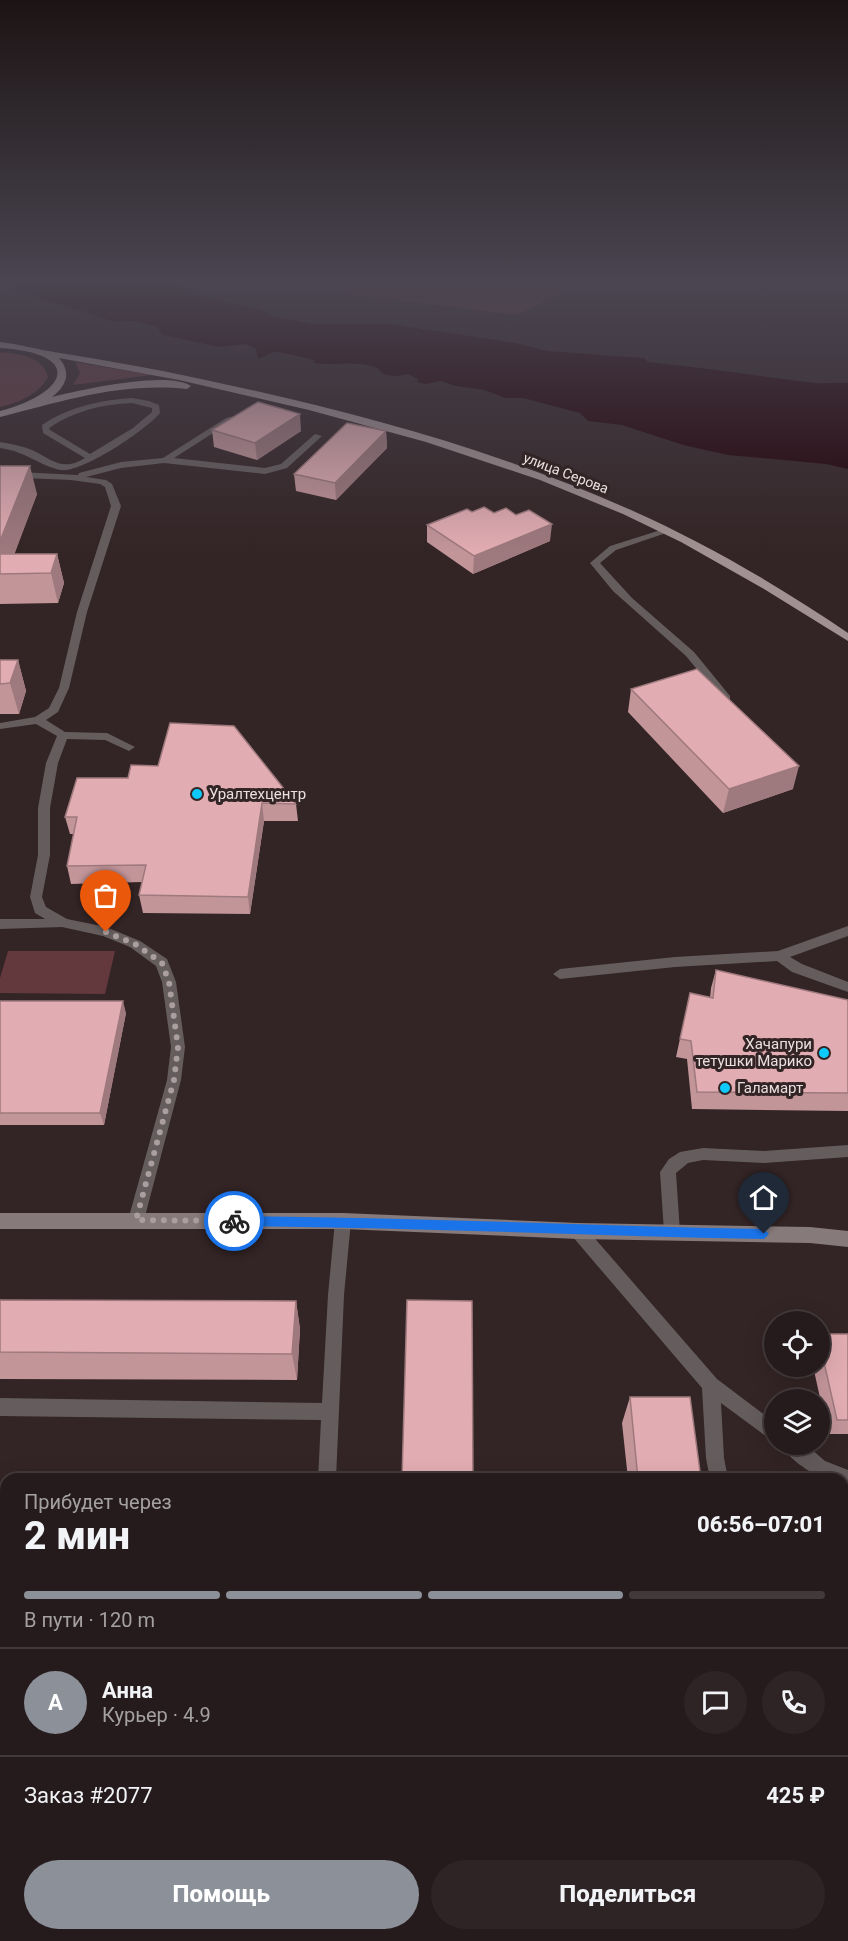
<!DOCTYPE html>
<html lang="ru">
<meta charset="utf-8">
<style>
:root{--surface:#261b1c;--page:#2e2425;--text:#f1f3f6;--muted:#a4a1a3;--line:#42393b;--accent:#8c9099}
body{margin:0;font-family:Roboto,sans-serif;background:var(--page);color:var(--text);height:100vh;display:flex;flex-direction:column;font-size:22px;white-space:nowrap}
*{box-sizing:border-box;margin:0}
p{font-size:20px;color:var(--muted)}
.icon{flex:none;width:33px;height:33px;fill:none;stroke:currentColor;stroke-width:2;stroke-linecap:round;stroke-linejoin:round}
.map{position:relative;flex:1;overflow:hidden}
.drawer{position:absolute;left:0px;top:1473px;width:849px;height:468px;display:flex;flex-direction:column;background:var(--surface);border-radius:18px 18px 0 0;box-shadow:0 6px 24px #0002,0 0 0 2px var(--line)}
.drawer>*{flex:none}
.controls{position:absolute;left:764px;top:1311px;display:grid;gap:12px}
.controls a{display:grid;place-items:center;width:66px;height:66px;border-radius:50%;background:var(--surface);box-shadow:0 6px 24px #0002,0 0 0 2px var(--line);font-size:30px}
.pin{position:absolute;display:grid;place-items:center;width:51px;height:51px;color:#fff;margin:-62px -26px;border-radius:50% 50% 50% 0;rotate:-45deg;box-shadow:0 0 6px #0007}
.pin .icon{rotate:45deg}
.courier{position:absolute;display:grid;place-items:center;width:60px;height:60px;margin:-30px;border:4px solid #1a73e8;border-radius:50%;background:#fff;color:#222;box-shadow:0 2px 8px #0007}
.summary em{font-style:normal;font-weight:800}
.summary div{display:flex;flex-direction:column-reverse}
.summary{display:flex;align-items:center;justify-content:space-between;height:102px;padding:0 24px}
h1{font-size:39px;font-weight:800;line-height:45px}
.bar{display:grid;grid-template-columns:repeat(4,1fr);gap:9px 6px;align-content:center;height:72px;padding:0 24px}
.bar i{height:8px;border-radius:4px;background:var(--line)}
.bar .active{background:var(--accent)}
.bar p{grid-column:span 4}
.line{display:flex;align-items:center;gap:15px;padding:0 24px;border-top:2px solid var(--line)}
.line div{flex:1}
.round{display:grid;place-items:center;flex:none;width:63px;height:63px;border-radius:32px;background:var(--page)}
.cta{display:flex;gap:12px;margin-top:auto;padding:12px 24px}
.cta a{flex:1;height:69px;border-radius:36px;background:var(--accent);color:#fff;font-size:24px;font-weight:800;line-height:69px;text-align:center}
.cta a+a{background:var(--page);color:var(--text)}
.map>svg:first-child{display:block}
.green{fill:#64393e}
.water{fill:#220006}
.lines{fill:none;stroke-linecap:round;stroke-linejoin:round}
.lane{fill:#655d5d;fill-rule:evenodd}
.secondary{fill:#877a7b;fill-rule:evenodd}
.primary{fill:#a19192;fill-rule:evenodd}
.wall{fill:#c29599}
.shaded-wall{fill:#9e797d}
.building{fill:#e2adb2;stroke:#9e797d;stroke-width:1.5}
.route{fill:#1a73e8}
.done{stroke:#aa9e9f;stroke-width:6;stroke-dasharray:0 10.8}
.poi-dot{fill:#0ecafa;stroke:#332425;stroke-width:2}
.labels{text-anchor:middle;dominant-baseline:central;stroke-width:6;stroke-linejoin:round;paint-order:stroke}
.far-street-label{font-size:14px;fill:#eae0e0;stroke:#332425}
.poi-label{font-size:15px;fill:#eae0e0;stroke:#332425;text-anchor:start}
</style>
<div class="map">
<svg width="848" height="1941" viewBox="0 0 848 1941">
<rect width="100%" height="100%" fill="#332425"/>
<path class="green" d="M245,281h343l-72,34z
M0,352c19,2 43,4 48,25 -10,18 -28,25 -48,30z
M75,362l77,13 -79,10 7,-12z
M8,951h107l-10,43 -105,-1v-15z"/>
<path class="water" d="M4,281h166l30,15 63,15 6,4 43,9h78l126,19 31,8 97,7 4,4c56,6 111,14 167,21 11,1 22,-1 33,0v86l-22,-5 -98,-9 -45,-10 -61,-20 -34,-4 -8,-8 -57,-15h-17l-22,-8 -28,-4 -15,-5 -16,3 -8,-2 1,-3 -10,-5c-8,2 -17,3 -24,0 -3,-1 -4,-5 -7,-6 -19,-8 -44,-2 -63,-5v-3c-8,-2 -36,-9 -41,-8 -6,2 -9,5 -15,7l-2,-10 -10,-5 -26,3 -58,-12 -4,-8 -24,-6 -19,1 -63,-20 -34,-12z"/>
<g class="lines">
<path class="lane" d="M132,398l17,3 10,4 1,8c-14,17 -78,60 -99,57 -22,-4 -35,-19 -61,-22v-6c11,2 22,4 32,8 21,10 30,22 53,8l-42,-25 -1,-8c26,-18 59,-25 90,-27zM132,403l20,5v4l-19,16 -43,26 -40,-24 -1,-2c25,-17 54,-24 83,-25z
M251,412l4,2 -1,2 -22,5 -58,37 91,10 16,-4 34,-30 7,2 -35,32 -22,6 -101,-11 -43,5 -35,9 20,3 6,4 9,22 -34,106 -18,76 -11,24 -12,8 19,12 42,1 28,14 -6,4 -24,-11 -38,-1 -9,24 -8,45v47l-8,42 4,10 21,12 39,8 34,14 27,18 9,23 9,65 -4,33 -37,140 -2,5 -6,2 -6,-2 -2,-5 39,-140 4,-33 -9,-65 -6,-16 -26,-19 -27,-11 -41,-9 -62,2v-10h45l-10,-6 -5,-16 8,-42v-47l8,-45 11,-27 -21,-12 -36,5v-6l35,-6 14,-9 10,-20 18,-76 34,-106 -6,-19 -5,-3 -29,-4 -71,-3v-6l78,4 1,-2 42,-11 42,-4 63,-40z
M664,529l8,2 -56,19 -16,13 32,35 62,54 36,44v4h-8l-36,-44 -73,-65 -23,-28 20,-17z
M848,926v10l-58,21 12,7 46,18v10l-56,-20 -15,-11 -102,6 -115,12 -7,-5 7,-5 115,-12 103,-6z
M848,1145v12l-84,6 -61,-3 -15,3 -12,10 4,59 -2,5 -6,2 -6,-2 -2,-5 -4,-60 9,-13 11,-7 23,-4 61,3z
M343,1214l6,2 2,5 -7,74 -8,184h-18l3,-59 -321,-4v-18l322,5 6,-108 7,-74 2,-5z
M578,1224l6,2 133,153 57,43v20l-53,-39 3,55 4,21h-18l-4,-21 -4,-70 -130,-152 -2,-5 2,-5z
M781,1444h24l20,17 23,9v18l-5,-2v-7c-6,0 -14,1 -20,-1 -13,-5 -36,-20 -42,-34z
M0,1591h6v20h-6z
M158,1935h22v6h-22z
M785,1935h22l1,6h-22z"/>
<path class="secondary" d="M0,1213h343l235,10 232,4 38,4v16l-38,-4 -232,-4 -235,-10h-343z"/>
<path class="primary" d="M0,342c19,2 35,7 54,10 49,8 98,16 147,27 146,31 294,70 430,131 76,34 148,76 217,123v8l-84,-52 -83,-47 -58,-28 -83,-34 -114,-38 -117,-32 -130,-30 -120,-22c13,15 7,28 -7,39 28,-7 116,-27 139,-11l-4,3c-66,-7 -124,12 -187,28v-6c69,-18 84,-58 0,-63z"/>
</g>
<path class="wall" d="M212,430l89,1 -44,29 -43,-13z
M386,431l1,17 -51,52 -40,-9 -2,-17z
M0,466l37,28 -23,60h43l7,29 -6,20 -58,1z
M472,512l22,1 56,28 -77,33 -46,-32v-17z
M0,660h18l8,31 -7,23h-19z
M631,689l162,100 -70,24 -95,-101z
M128,778l168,26 2,17h-34l-14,93 -107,-1 -4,-18 3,-13 -71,2 -4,-18 7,-32h-4l-5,-17z
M716,970l132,30v111l-156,-2 -5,-50 -11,-2 14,-64 20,5 1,-10z
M0,1001l126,12 -22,112h-104z
M0,1300l296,1 4,28 -3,51 -297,-1z
M819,1334h29v100h-20l-15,-68h6z
M630,1397l71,82h-73l-6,-56z
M675,1935h90l1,6h-91z"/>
<path class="shaded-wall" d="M300,414l1,17 -44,29 -2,-17z
M386,431l1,17 -51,52 -1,-17z
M30,466l7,28 -30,80h-7v-33z
M552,524l-2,17 -77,33 1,-18z
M57,554l7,29 -6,20 -7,-30z
M18,660l8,31 -7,23 -9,-31z
M799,766l-6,23 -70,24 6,-24z
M262,803l2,18 -14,93 -2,-17z
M123,1001l3,12 -22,112 -4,-12z
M296,1301l4,28 -3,51 -5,-26z
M124,1935h9l-1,6h-8z"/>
<path class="building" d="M258,402l42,12 -45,29 -43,-13z
M347,423l39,8 -51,52 -41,-9z
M0,466h30l-30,75z
M484,507l10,6 12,-5 10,7 13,-5 23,14 -78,32 -47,-31 40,-16 5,3z
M0,554h57l-6,19 -51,1z
M0,660h18l-8,23 -10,1z
M697,669l102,97 -70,23 -98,-100z
M170,723l64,3 62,78 -34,-1 -14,94 -109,-2 7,-30 -79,1 10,-49h-12l12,-39h51l3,-13 27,1z
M716,970l132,30v93l-151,-1 -6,-51 -11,-2 10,-46 23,5z
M0,1001h123l-23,112h-100z
M0,1300l296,1 -4,53 -292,-2z
M407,1300l65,1 1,178h-71z
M819,1334h29v86h-11l-18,-80z
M630,1397h60l11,82h-63z
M0,1886h6v49h118v6h-124z
M688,1935h77l1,6h-78z"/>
<linearGradient id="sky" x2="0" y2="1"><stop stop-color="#1c1414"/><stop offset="0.51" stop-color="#4a4551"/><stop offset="1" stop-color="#4a4551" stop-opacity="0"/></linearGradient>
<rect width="848" height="553" fill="url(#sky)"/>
<path class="route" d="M234,1216c177,1 353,10 530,13l5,5 -5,5c-177,-3 -353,-12 -530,-13l-5,-5z"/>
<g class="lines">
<path class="done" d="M106,932l29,12 27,19 7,19 9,65 -4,33 -38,140 98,1"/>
</g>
<g class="poi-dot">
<circle cx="197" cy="794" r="6"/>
<circle cx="824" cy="1053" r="6"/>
<circle cx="725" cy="1088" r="6"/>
</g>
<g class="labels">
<g class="far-street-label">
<text transform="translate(566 473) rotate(21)">улица Серова</text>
</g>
<g class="poi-label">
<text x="209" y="794">Уралтехцентр</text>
<text x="812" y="1044" text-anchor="end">Хачапури<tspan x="812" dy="17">тетушки Марико</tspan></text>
<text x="737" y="1088">Галамарт</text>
</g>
</g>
</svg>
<div class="controls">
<a><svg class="icon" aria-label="locate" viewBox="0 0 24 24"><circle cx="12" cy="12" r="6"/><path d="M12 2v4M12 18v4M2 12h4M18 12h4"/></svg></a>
<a><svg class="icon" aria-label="layers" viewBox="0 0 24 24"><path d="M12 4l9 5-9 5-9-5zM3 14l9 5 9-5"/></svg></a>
</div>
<div class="pin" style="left:106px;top:932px;background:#ea580c"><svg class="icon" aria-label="bag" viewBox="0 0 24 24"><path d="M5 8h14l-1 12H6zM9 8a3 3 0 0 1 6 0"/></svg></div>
<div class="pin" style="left:764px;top:1234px;background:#1f2937"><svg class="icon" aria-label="home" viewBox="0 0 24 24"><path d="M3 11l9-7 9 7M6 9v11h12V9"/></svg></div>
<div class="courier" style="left:234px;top:1221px"><svg class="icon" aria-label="bike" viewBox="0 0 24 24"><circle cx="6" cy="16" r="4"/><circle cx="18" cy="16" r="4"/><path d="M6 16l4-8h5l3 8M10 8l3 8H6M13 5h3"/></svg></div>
<section class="drawer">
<div class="summary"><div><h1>2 мин</h1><p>Прибудет через</p></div><em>06:56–07:01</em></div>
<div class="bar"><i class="active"></i><i class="active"></i><i class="active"></i><i></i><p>В пути · 120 m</p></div>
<div class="line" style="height:108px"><b class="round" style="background:var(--accent);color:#fff">А</b><div><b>Анна</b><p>Курьер · 4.9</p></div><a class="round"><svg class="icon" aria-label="chat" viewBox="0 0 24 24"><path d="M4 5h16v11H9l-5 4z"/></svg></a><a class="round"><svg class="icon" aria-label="phone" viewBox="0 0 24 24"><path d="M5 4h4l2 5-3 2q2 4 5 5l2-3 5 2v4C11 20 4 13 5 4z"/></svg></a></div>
<div class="line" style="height:78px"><div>Заказ #2077</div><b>425 ₽</b></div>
<div class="cta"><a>Помощь</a><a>Поделиться</a></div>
</section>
</div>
